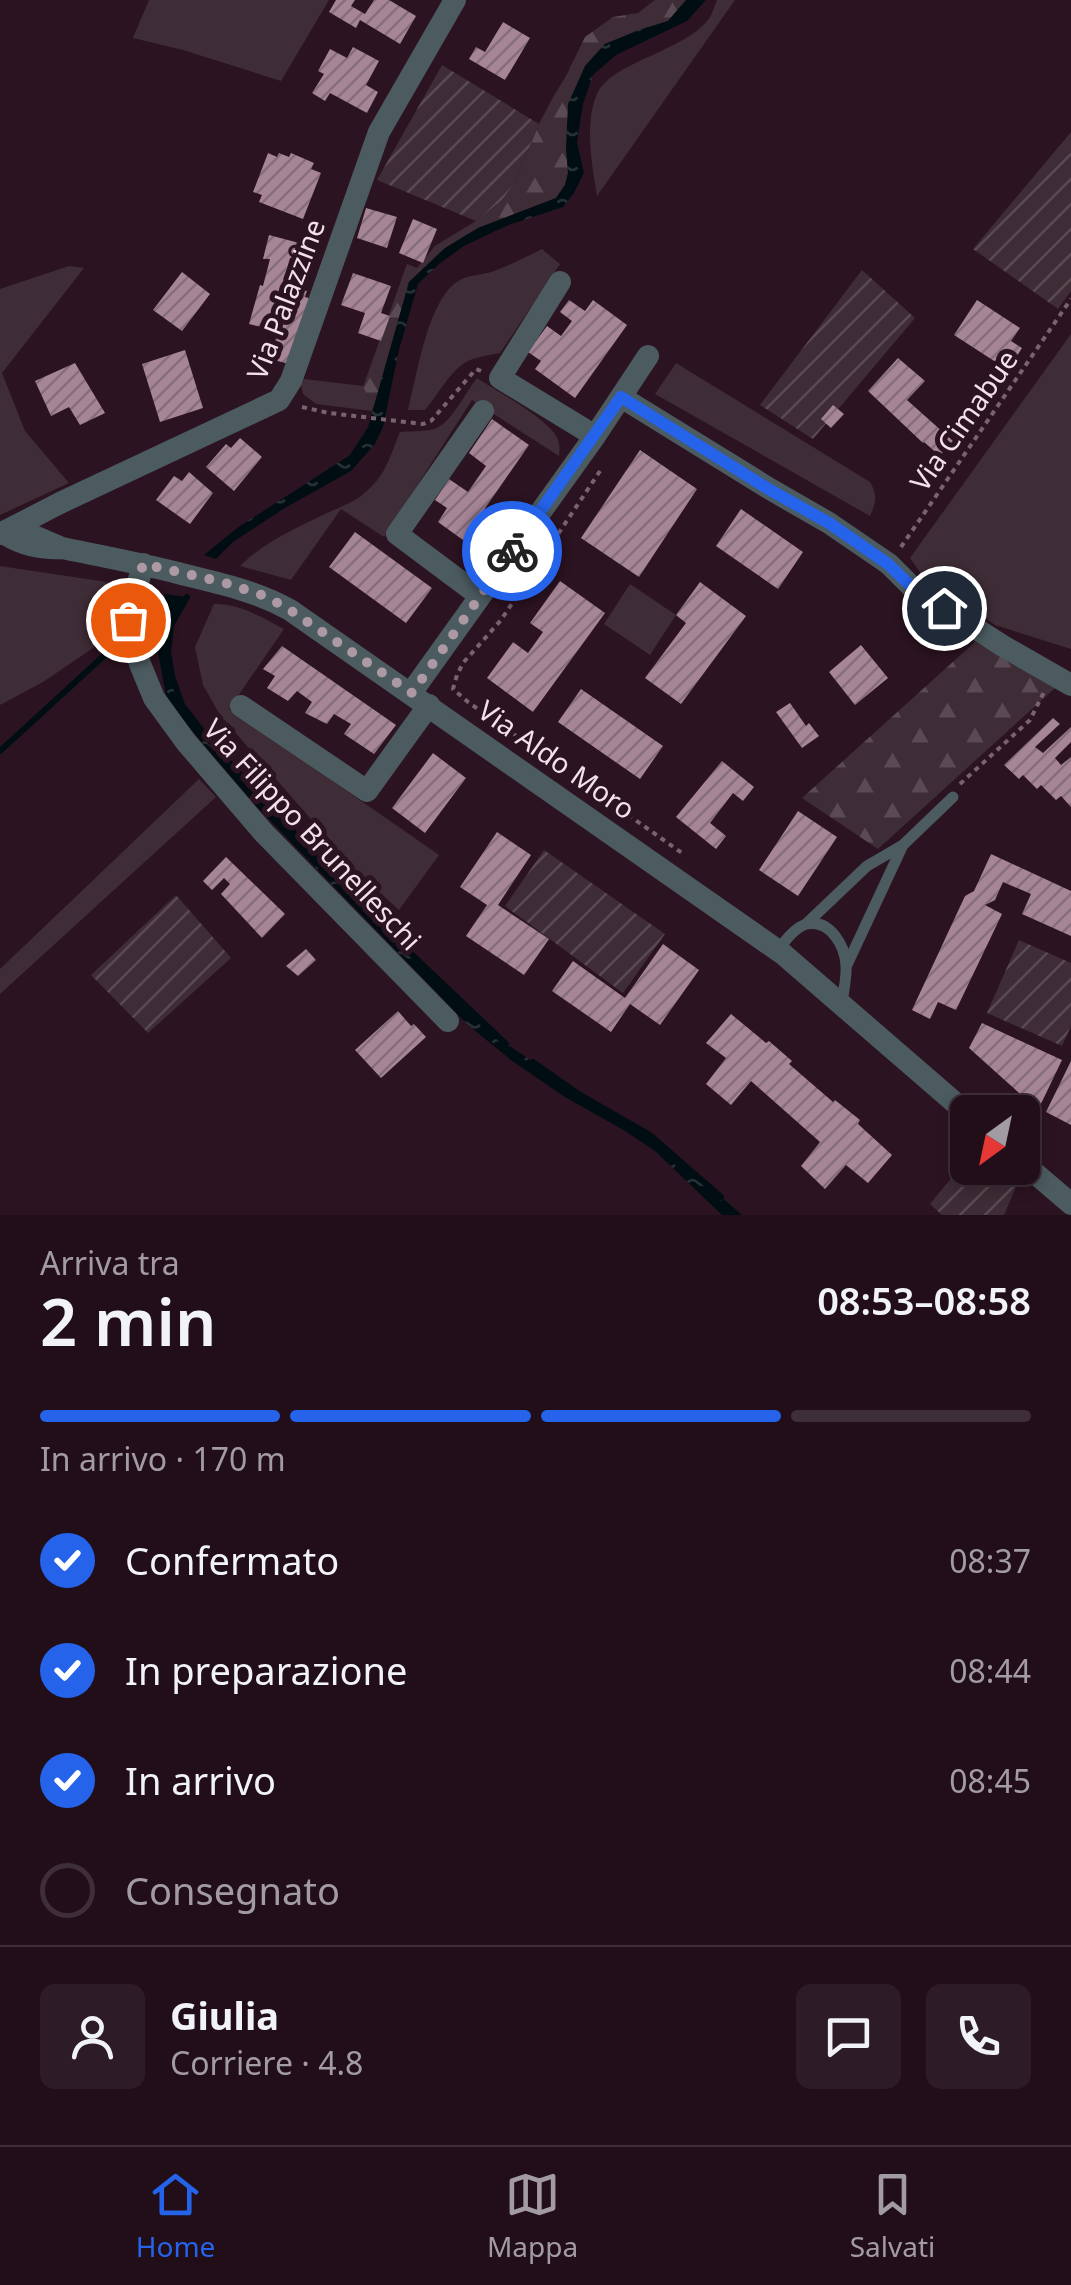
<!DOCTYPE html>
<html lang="it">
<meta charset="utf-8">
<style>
:root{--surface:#210e19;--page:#2d1c26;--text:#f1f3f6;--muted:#a29ca2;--line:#3e2e38;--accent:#2563eb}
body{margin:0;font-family:"Noto Sans",sans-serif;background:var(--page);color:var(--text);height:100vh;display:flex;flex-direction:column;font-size:38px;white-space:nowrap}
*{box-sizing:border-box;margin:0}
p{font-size:32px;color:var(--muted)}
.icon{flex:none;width:55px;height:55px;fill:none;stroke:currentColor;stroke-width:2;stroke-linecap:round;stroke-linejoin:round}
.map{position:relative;height:1215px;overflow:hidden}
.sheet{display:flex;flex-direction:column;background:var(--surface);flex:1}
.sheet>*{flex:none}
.needle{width:65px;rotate:213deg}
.controls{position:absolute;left:950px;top:1095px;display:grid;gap:20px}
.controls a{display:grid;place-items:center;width:90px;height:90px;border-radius:15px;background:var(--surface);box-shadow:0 5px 15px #0003,0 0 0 2px var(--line);font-size:50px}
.pin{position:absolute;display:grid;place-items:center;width:85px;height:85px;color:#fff;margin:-42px;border:5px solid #fff;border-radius:50%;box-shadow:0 2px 10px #0007}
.courier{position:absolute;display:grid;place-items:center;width:100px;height:100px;margin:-50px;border:8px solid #2563eb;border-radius:50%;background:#fff;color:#222;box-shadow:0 2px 12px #0007}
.head em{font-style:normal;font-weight:600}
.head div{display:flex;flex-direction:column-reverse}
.head{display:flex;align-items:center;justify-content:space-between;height:170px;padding:0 40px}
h1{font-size:65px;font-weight:600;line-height:75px}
.bar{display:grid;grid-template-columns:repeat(4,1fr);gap:15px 10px;align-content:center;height:120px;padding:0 40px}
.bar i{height:12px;border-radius:8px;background:var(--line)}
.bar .selected{background:var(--accent)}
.bar p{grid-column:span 4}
.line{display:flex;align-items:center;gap:25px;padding:0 40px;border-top:2px solid var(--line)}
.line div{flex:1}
.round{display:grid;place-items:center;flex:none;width:105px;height:105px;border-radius:15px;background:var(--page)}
ol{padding:0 40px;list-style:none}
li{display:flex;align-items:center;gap:30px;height:110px}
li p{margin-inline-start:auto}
li .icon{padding:10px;border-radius:50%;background:var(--accent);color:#fff;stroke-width:4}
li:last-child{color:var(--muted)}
li i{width:55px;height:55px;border:5px solid var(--line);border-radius:50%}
.tabs{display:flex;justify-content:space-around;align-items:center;height:140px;border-top:2px solid var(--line);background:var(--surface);font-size:28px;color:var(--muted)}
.tabs a{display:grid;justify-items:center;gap:5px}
.tabs .selected{color:var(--accent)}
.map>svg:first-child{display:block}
.grass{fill:#3e2c36}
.forest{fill:url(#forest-firs)}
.garden{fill:url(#garden-furrows)}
.water{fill:url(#water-ripples)}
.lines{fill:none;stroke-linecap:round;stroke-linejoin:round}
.stream{stroke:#000e13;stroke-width:6}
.building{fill:url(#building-hatch)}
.path{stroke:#79636f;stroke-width:4;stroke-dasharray:5 5;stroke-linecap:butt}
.lane{stroke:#4b5b60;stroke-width:11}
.street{stroke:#4b5b60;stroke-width:22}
.done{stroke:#ad99a4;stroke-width:10;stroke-dasharray:0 18}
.route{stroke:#2563eb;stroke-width:12}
.labels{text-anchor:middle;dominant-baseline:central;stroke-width:10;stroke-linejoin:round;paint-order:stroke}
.street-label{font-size:28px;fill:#f3e1ea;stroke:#2c1321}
</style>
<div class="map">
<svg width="1071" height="1215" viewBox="0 0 1071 1215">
<defs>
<pattern id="forest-firs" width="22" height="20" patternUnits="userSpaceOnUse" patternTransform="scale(2.5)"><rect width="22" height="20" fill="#3e2c36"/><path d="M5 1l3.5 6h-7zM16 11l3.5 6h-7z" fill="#5a4a53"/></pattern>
<pattern id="garden-furrows" width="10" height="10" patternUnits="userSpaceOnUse" patternTransform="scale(2.5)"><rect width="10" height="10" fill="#3e2c36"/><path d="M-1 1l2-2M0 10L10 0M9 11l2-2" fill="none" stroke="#5a4a53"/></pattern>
<pattern id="water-ripples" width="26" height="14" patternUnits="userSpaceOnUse" patternTransform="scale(2.5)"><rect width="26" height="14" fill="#000e13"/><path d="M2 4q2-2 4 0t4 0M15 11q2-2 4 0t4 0" fill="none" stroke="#263136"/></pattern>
<pattern id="building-hatch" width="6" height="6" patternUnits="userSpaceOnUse" patternTransform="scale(2.5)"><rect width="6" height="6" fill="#a68596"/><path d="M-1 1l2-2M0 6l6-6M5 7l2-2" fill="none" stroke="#856e7a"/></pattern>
</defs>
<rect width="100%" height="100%" fill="#2c1321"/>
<path class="grass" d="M149,0h180l-48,81 -98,-31 -50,-12z
M717,0h18l-138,196c-5,-31 -13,-72 0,-102 13,-31 86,-43 110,-73 5,-5 7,-14 10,-21z
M542,249l18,15 -60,89c-10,2 -23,4 -32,8 -16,7 -31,35 -43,49h-17c9,-34 20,-113 52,-130 9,-5 22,-5 31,-8 18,-6 35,-15 51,-23z
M69,266l15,2 -82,105 23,58 44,52 -69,32v-226z
M1071,334v315l-76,-24 -73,-50 -12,-17z
M676,363l194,119c8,14 6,20 0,34l-215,-122z
M477,378c21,14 63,36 78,56 5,7 5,14 4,22l-87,-56 -88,137 -43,-28 -50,71 -51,-14c25,-25 57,-38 89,-54 14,-6 30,-12 41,-24 16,-14 22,-37 30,-56 10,-1 23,0 34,-3 16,-4 32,-37 43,-51z
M304,379l59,7 6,12 8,-2 -5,15 -56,-7 -13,-10 -2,-9z
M0,566l120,18 -15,56 -62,42 -43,23z
M630,584l46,31 -26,40 -46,-31z
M214,604c25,-1 49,14 70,25l-55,80 210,146 -40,55 -41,-37 -138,-158 -17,-30 -8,-38z
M199,779l17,18 -216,197v-25z"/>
<path class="forest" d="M655,0h31l-18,21 -29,9 -34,14 -20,22 -19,81 2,26 -3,12 -9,13 -78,30 -33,20 -36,34 -32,114 -8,2 -6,-11 44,-123 10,4 18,-22 41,-25 26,-21 13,-18 24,-58 13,-25 14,-23 19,-39 28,-20 25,-4z
M975,642l80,46 -177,161 -76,-51z"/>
<path class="garden" d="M442,65l97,59 -24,58 -13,18 -26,21 -99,-41z
M1071,132v159l-13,18 -85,-60z
M862,270l53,48 -102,121 -53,-34z
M544,850l121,84 -42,59 -118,-87z
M176,895l55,63 -83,75 -57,-58z
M1019,940l52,23v63l-9,20 -75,-33z
M967,1159l1,9h37l14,12 -15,35h-62l-12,-11z"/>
<path class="water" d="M686,0h20l-19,21 -71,34 -23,20 -10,29 -6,38 7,31 -10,20 -11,14 -57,19 -42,20 -25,18 -21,20 -19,66 -16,77 -8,17 -24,27 -66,37 -52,34 -17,17 -12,-4 33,-27 113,-73 18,-28 41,-145 36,-34 33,-20 78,-30 9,-13 3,-12 -2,-26 2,-43 17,-38 20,-22 34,-14 29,-9z
M164,594l23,3 -16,28 -3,27 4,24 10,29 31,40 154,167 131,126 79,54 73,43 92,80h-20l-67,-64 -30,-20 -60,-34 -53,-36 -44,-36 -212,-219 -74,-87 -16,-24 -8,-42 10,-47z"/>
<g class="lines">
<path class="stream" d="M187,597l-16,28 -3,27 4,24 10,29 31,40 154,167 139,132
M0,751l107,-98
M533,1062l44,31 73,42 71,62"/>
</g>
<path class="building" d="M336,0h19l-4,6 14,8 9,-14h15l27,16 -16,28 -40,-24 -4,8 -27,-16z
M503,22l27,16 -25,42 -36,-21 7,-12 9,5z
M353,47l26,14 -13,24 12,7 -11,21 -37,-20 -5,8 -13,-8 12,-19 -6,-3 12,-22 17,9z
M268,153l9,4 2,-4 10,4 2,-4 23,10 -3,6 10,4 -18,46 -44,-17 3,-7 -9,-3z
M366,208l31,9 -10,31 -30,-10z
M413,219l24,10 -14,34 -24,-10z
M269,235l34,9 -4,16 -9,-2 -9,32 12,4 2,-6 12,3 -2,6 7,2 -19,66 -23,-6 8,-28 -29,-7 11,-39 3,1 7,-27h-7z
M182,272l28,22 -28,37 -29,-21z
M353,273l38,13 -10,27 9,3 -9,25 -23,-8 7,-20 -24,-8z
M569,300l16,11 8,-11 34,25 -52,73 -40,-29 6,-8 -13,-9 19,-26 14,10 11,-15 -12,-9z
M977,300l43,28 -9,13 11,7 -14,22 -54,-35z
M185,350l18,58 -43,14 -18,-58z
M898,358l27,23 -18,19 46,41 -13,15 -16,-14 -1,1 -55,-52z
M75,363l30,50 -25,12 -11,-18 -18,9 -16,-35z
M833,405l11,9 -13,14 -10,-9z
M492,419l37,26 -66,95 -25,-18 9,-14 -12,-8 14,-21 19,13 18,-26 -17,-13z
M240,438l22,19 -28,34 -28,-24 20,-23 5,4z
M640,450l57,39 -58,88 -58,-39z
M189,472l24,21 -23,31 -34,-24 18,-24 8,5z
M741,509l62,43 -25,37 -62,-43z
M355,532l77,56 -26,35 -77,-56z
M560,581l45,32 -72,99 -46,-34 26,-36 15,11 15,-21 -13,-9z
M700,582l46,34 -65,88 -36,-26 41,-55 -10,-8z
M861,645l27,33 -33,27 -26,-33z
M282,646l114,79 -22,29 -30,-20 7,-10 -17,-10 -7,10 -22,-11 7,-11 -15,-11 -9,10 -21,-13 8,-12 -12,-7z
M581,689l82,57 -23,33 -82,-57z
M790,703l16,23 3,-3 10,13 -17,12 -26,-36z
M1053,718l7,6 -25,23 8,6 28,-26v15l-16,16 6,7 10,-8v50l-10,-11 -5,4 -15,-15 -4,4 -14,-14 -4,4 -15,-14z
M433,753l33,25 -41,55 -33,-25z
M722,761l32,26 -11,14 -10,-8 -23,30 16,13 -10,13 -40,-32z
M798,811l39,26 -39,59 -39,-26z
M497,832l34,23 -33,50 51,34 -25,36 -58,-39 21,-31 -27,-18z
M991,854l80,37v45l-49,-22 9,-20 -28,-12 -8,18 -10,5 17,9 -46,96 -18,-8 -8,17 -18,-9 53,-114 9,-5z
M226,857l59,57 -23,24 -41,-44 9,-10 -6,-6 -12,12 -9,-9z
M663,944l36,26 -39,55 -30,-21 -19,28 -59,-41 21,-30 52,37z
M306,949l10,11 -18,16 -12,-10z
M398,1011l13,15 3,-2 12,13 -45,41 -26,-28z
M731,1014l35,29 3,-2 23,20 -3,3 44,38 2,-2 25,20 -2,4 34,31 -24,28 -22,-18 -21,24 -24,-23 19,-24 -69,-61 -20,24 -25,-21 20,-26 -20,-15z
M982,1023l80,37 -24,50 -69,-62z
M1071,1061v64l-25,-13z"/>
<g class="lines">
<path class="path" d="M302,407l27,6 94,11 8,-3 45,-52 5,2
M600,471l-99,149 -38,43 -6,12 -4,14 15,13 214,151
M901,547l170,-248
M960,784l70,-64 14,-28"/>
<path class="lane" d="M903,845l50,-48
M806,924l61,-58 36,-21 -57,122
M778,950c7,-9 17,-23 29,-26 23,-5 38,22 39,41 1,13 -3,27 -4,39"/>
<path class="street" d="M560,282l-60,96 95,58
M621,397l149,92 59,34 60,41 25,25 89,57 68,39
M3,533c19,12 36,16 59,15l-30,-13 -10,-12
M0,534l60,-31 219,-103 12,-19 88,-249 76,-132
M62,548c39,8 77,15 116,25 39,10 76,17 112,37l493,344 185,160
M143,564l-15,57 12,43 14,34 32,44 78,91 184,188
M480,596l-83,-62 86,-123
M411,693l184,-257 53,-80
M241,706l126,85 62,-86
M1022,1162l49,42"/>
</g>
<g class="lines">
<path class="done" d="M128,620l15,-56 79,18 43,14 25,14 122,83 100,-142"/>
<path class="route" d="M512,551l109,-154 149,93 59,33 59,41 26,25 30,19"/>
</g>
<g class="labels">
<g class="street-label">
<text transform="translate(285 299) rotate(-69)">Via Palazzine</text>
<text transform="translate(963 420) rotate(-55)">Via Cimabue</text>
<text transform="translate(557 759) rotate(35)">Via Aldo Moro</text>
<text transform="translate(313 834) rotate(47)">Via Filippo Brunelleschi</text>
</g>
</g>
</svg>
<div class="controls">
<a><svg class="needle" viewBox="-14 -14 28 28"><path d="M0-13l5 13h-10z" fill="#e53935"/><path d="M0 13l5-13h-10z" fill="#a29ca2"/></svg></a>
</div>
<div class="pin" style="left:128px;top:620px;background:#ea580c"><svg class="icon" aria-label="bag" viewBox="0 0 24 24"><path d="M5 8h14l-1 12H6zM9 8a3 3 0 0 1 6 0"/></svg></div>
<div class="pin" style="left:944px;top:608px;background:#1f2937"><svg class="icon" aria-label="home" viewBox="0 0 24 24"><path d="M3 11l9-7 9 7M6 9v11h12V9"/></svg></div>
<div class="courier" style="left:512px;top:551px"><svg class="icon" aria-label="bike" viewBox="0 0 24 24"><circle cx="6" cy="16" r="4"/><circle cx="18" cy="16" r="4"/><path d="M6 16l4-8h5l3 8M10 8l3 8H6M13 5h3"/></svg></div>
</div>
<section class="sheet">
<div class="head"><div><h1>2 min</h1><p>Arriva tra</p></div><em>08:53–08:58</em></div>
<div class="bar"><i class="selected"></i><i class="selected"></i><i class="selected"></i><i></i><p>In arrivo · 170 m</p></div>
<ol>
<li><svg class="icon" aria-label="check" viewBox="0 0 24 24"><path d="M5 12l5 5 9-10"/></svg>Confermato<p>08:37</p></li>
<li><svg class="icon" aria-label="check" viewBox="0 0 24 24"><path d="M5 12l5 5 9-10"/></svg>In preparazione<p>08:44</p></li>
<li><svg class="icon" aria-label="check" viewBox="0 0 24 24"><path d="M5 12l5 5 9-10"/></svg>In arrivo<p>08:45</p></li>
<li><i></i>Consegnato</li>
</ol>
<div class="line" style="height:180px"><a class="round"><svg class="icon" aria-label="person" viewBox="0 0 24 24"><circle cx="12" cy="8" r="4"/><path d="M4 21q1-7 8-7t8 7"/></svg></a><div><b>Giulia</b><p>Corriere · 4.8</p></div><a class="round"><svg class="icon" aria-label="chat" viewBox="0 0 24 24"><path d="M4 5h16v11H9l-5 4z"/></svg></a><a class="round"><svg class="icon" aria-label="phone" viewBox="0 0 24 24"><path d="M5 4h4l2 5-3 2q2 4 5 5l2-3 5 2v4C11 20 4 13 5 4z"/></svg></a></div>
</section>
<nav class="tabs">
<a class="selected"><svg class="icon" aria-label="home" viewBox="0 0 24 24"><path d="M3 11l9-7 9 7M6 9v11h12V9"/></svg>Home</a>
<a><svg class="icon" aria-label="map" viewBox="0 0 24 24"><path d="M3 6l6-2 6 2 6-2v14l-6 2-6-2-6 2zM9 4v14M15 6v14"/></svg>Mappa</a>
<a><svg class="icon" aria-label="saved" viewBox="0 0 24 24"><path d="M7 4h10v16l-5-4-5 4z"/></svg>Salvati</a>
</nav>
